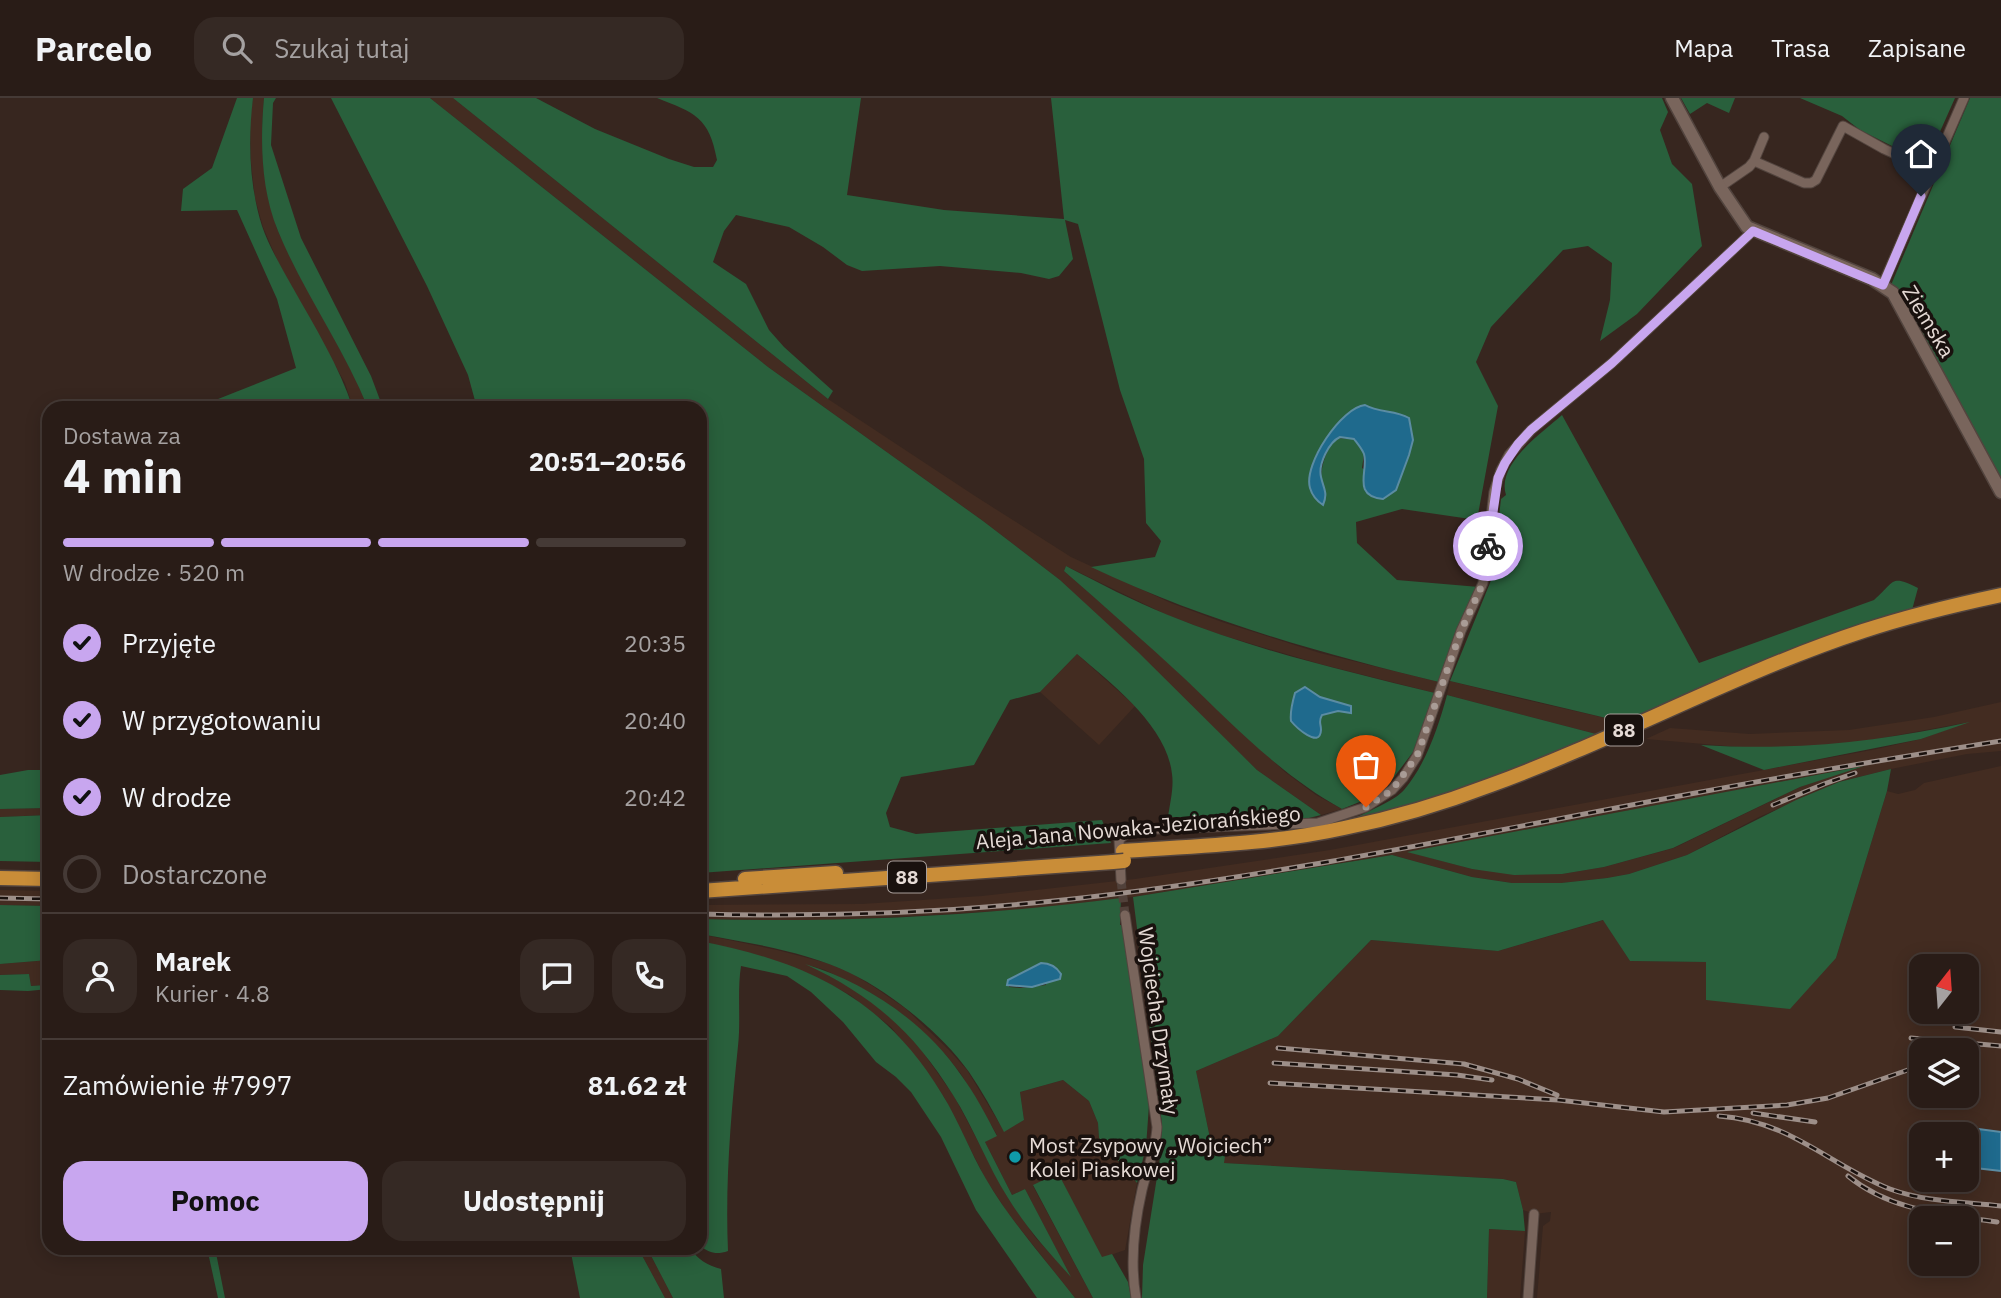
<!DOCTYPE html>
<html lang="pl">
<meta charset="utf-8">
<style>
:root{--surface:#291c17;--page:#352924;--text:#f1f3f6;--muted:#a5a1a1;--line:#453a36;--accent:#c8a6ef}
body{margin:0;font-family:"IBM Plex Sans",sans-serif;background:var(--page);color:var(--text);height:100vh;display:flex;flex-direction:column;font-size:26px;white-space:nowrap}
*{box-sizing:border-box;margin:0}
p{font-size:23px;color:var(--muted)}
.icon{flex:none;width:38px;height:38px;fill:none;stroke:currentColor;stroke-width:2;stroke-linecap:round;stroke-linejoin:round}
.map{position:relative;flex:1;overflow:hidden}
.sheet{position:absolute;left:42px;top:303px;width:665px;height:854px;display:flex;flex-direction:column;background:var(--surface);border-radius:21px;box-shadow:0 4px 18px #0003,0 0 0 2px var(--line)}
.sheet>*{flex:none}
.needle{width:46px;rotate:17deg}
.fabs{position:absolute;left:1909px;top:856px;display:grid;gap:14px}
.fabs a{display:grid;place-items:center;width:70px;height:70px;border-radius:14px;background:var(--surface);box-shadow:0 4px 18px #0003,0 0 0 2px var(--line);font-size:35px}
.pin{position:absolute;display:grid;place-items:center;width:60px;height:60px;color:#fff;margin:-72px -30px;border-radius:50% 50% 50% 0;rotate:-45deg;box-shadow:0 0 7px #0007}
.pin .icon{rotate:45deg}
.courier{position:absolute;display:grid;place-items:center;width:70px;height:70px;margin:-35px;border:5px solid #c8a6ef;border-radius:50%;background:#fff;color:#222;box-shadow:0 2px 9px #0007}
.headline em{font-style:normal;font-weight:800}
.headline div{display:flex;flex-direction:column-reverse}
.headline{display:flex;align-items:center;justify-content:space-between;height:119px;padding:0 21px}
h1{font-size:46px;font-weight:800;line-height:52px}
.bar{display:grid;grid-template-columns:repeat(4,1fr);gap:10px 7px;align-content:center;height:84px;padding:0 21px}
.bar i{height:9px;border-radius:5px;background:var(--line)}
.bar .selected{background:var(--accent)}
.bar p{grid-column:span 4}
.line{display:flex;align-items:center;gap:18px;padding:0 21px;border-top:2px solid var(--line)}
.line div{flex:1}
.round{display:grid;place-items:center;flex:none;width:74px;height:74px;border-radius:21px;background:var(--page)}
ol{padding:0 21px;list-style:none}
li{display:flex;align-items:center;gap:21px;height:77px}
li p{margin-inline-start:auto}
li .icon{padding:7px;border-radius:50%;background:var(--accent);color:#111;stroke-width:4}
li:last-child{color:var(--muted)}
li i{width:38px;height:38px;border:4px solid var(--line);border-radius:50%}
.button{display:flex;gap:14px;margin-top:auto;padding:14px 21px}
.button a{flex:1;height:80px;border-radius:21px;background:var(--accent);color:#111;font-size:28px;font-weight:800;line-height:80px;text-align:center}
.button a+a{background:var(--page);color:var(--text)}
header{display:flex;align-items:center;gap:42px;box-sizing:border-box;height:98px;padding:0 35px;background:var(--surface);border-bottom:2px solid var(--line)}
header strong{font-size:33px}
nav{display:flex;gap:38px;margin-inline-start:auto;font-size:24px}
.search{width:490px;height:63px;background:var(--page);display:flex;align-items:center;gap:18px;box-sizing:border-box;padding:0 24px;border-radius:21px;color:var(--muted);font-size:26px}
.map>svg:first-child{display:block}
.built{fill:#432c21;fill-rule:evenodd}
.green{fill:#29603c;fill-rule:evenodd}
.water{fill:#1f6a8d;stroke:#5b8ca3;stroke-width:2}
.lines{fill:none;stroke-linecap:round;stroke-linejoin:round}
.street-tunnel{stroke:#51413a;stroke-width:9;stroke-dasharray:9 4.5;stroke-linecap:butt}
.street-casing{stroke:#52443e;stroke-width:11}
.secondary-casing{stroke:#52443e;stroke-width:15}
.primary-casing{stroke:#52443e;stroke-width:17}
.street{stroke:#79655c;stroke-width:9}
.secondary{stroke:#79655c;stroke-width:12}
.primary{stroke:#c98d38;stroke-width:14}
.rail-casing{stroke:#9d8f89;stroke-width:5}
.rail{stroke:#19110e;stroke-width:2.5;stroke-dasharray:8;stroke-linecap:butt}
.primary-bridge-casing{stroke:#52443e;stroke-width:17;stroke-linecap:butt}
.primary-bridge{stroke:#c98d38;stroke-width:14}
.done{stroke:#a99c96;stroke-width:7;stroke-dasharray:0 12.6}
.route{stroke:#c8a6ef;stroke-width:9}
.culture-dot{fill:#0f9aa8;stroke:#19110e;stroke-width:2.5}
.labels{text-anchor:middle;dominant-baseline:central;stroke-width:7;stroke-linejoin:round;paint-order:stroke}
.shield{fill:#19110e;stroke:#a89e9a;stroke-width:2}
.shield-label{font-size:19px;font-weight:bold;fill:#e6dbd6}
.street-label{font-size:21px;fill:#e6dbd6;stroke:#19110e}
.poi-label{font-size:21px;fill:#e6dbd6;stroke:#19110e;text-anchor:start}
</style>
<header>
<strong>Parcelo</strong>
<div class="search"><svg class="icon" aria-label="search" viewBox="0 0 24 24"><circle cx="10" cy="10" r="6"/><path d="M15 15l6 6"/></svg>Szukaj tutaj</div>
<nav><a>Mapa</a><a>Trasa</a><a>Zapisane</a></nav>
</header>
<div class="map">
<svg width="2001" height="1200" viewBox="0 0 2001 1200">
<rect width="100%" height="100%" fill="#37261f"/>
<path class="built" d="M253,0h11l-2,24 1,41 5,35 9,31 16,34 62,114 13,31h-15l-8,-25 -67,-121 -15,-35 -8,-29 -4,-36 -1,-42z
M430,0h23l375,301 147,97 96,61 100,46 51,19 98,31 119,29 -4,11 -115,-29 -102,-30 -51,-19 -101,-49 -2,5 83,72 138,129 31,23 26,14 -21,6 -64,-45 -197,-190 -77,-59 -215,-154z
M1077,556l58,52 -36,39 -59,-53z
M1450,583l72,18 101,23 -23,13 -153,-40z
M2001,604v49l-34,3 -76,15 -52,13 -80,35 -72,38 -58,19 -22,4 -46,5h-49l-40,-6 -80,-22 -259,42 -98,12 -214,12 -121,-2v-14l162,-1 120,-8 153,-17 195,-29 547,-101 44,-10 43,-16 -115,21 -55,3 -44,1 -104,-9 24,-11 80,6 99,-4 85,-13zM1855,670l-55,19 -126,61 -70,19 -42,7 -90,-5 -63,-17z
M2001,668v532h-464l6,-72 7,-5 1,-9 -17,2 -11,-4 -7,-28 -13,-3 -279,-16 -14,-25 -14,-67 82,-35 93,-96 127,11 106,-31 26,41 76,1 130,-4 51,-167 11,3 17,-4 9,-7zM1922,868h45v46h-45zM1922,952h45v46h-45zM1922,1036h45v46h-45zM1922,1120h45v46h-45z
M49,710v7l-49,2v-8z
M0,792l49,1v15l-49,-1z
M700,836l77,16 50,13 24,10 23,14 31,21 44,42 18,20 37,61 20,-11 -4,-28 43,-12 26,21 9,22 1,15 38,45 -12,67 -23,8 -44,-84 -25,12 60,112h-18l-68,-86 -22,-34 -41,-81 -14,-21 -39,-49 -41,-32 -30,-16 -66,-25 -54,-13zM811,868l14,4 46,23 31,21 43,40 16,20 36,61 -12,7 27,53 13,-6 44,85 -34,-37 -27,-39 -54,-102 -32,-45 -24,-28 -37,-30z
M49,862v14h-4l1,11 -15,1 -2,-12 -29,1v-11z
M1489,1131l36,2 -5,67h-33z
M638,1150h9l26,50h-8z"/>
<path class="green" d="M237,0h16c-5,42 -4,87 9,128 7,21 20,42 31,62 22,39 46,78 60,120h-139l-1,-7 83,-33 -19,-69 -40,-89 -56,1 2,-22 29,-21z
M264,0h12l-3,5 -2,42 30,93 70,138 12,32h-15c-25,-62 -65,-116 -90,-177 -17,-41 -18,-90 -14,-133z
M331,0h99l338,269 215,154 77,59 78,72 119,118 64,45 -16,4 -137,-2c2,-14 6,-30 4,-43 -5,-48 -60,-90 -95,-120l-37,38 -30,8 -36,65 -73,12 -15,36 4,14 26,7 186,-14 9,23 -411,30v-465h-223l-9,-33 -41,-89z
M453,0h83l59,31 74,30 25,8h19l4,-7c-8,-43 -22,-47 -60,-62h204l-14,97 97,15 120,9 -13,-121h611l6,14 -8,18 12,34 20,20 10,62 -65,68 -37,27 10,-41 2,-37 -24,-17 -25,4 -72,77 -15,35 22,44 -21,114 -75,-11 -46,13 1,21 40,37 82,7 -12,21 -28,74c-120,-29 -236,-62 -348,-115l64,-10 6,-16 -15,-18 -2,-64 -24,-69 -42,-166 -13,-4 8,39 -14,17 -10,3 -28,-6 -81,-7 -78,5 -15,-6 -24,-18 -34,-20 -53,-12 -12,16 -11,31 33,22 23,46 15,17 49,44 -5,8zM1365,307l10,5 34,8 4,22 -17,50 -34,-22 2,-14 -10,-15 -18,-1c-9,11 -14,24 -15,38l-5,-22z
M1681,0h54l-6,15 -22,-10 -17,11z
M1800,0h155l-29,65 -66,-33 -18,-14z
M1970,0h31v382l-110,-195z
M1562,317l137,248 175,-63c21,-18 16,-26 44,-12l-6,22 -39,11 -164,63 -86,38 -173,-41 42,-103 9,-79 5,-4c-10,-31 36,-62 56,-80z
M1066,468c33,17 67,35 102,49 86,35 177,56 267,78l-22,59 -31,41 -40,16c-60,-33 -108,-83 -157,-130 -40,-37 -80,-72 -121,-108z
M1447,597l153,40 -141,55 -107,30c13,-8 43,-19 52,-30 22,-26 34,-62 43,-95z
M1970,624l-49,17 -157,31 -63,-25c96,6 175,-3 269,-23z
M1864,668l-64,21 -127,61 -69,19 -42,7 -48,1 -42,-6 -65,-17z
M1891,671l-4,22 -51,167 -46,51 -84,-9v-38l-76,-1 -27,-41 -105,31 -127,-11 -93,96 -82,35 14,67 17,4 -3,21 279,16 13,3 7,28 2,21 -36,-2 -2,69h-345l1,-33 17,-107 2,-34 -29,-227 259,-42 80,22 40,6h49l46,-5 22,-4 58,-19 109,-55 43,-18z
M28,672h21v38l-49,1v-34z
M49,717v47l-49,-1v-44z
M1121,800l-1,27h3l26,180 -3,42 -9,36 -38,-45 -1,-15 -9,-22 -26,-21 -43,12 4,28 -20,12c-11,-21 -22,-41 -35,-60 -27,-38 -77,-79 -119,-99 -46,-22 -100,-30 -150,-39v-15c141,4 281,-3 421,-21zM1041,865l5,22 -25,3 -12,-1 -1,-7z
M0,807l49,1v54l-49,4z
M700,843c108,21 184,57 242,153 17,27 28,58 44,85 25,43 59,80 89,119h-38l-61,-88 -35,-73 -30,-45 -15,-15 -20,-15 -33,-40 -32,-30 -24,-16 -46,-10c-4,26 0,54 -3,80 -7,68 -13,137 -10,205 -12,4 -18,2 -28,-5z
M805,866c60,18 120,58 156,111 14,19 25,40 36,61l-12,6 27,53 13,-6 46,88c-23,-25 -45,-50 -63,-79 -21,-33 -34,-70 -55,-103 -39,-63 -81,-100 -148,-131z
M29,876l2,12 14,-1 -1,-11h5v15l-21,2 -28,-1v-15z
M1058,1075l44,84 10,-3 16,28 3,16h-38l-60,-113z
M207,1150h8l10,50h-7z
M570,1150h68l27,50h-85z
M647,1150h43c8,12 17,17 31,21l3,29h-51z"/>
<path class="water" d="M1365,307c14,8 30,5 44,13l4,22 -4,15 -13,35 -13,9c-32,-3 -14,-29 -19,-45 -2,-5 -7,-11 -10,-15l-14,-2c-11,5 -22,27 -19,40 3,13 7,16 2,28 -6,-4 -11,-10 -13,-17 -7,-24 32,-81 55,-83z
M1305,589l15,10 31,9v7l-13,-2 -16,4c-4,7 -1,8 -1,15 -1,20 -26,-4 -30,-9 -1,-7 2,-21 4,-28z
M1041,865c9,0 15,3 20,11l-1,5 -28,8 -25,-2 1,-5z
M1956,1028l45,6v39l-34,-4v-33h-13z"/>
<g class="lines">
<path class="street-tunnel" d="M1121,782l4,35"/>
<defs>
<path id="street" d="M1754,63l10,-24
M1720,89l29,-20 5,-6 50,22h7l5,-3 27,-54 41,23 48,22
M1883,186l81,-186
M1121,782l-2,-40 11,-10 188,-7 48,-16 26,-17 11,-12 14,-22 44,-125 22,-48 11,-91 7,-22 8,-15 22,-25 81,-67 141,-132
M1125,817l32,212c-1,22 -10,42 -15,63 -8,35 -12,73 -6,108
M1528,1200l6,-84"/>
<path id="secondary" d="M1672,0l48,89 27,40 125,52 21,14 108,199"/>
<path id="primary" d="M1123,753c74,-5 149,-7 221,-23 50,-10 100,-25 147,-43 126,-46 244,-112 372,-154 45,-15 91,-26 138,-36
M0,780l49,1
M745,781l91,-6
M700,793l413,-29"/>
</defs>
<use href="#street" class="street-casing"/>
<use href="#secondary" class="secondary-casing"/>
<use href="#primary" class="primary-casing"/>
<use href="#street" class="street"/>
<use href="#secondary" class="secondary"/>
<use href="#primary" class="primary"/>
<defs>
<path id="rail" d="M1773,707l51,-21 31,-11
M0,800l49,1
M700,816c121,3 242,-1 363,-14 215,-23 426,-69 638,-108 100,-19 200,-35 300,-51
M1955,929l46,5
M1911,940l90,8
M1278,950l186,16 54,15 39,16
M1274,965l183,12 35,5
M1270,985l288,17 106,12 123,-7 41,-7 94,-33
M1753,1015l62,9
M1719,1018c72,5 110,49 171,73 35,13 75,13 111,17
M1848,1078c43,35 95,38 149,46"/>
</defs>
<use href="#rail" class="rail-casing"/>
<use href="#rail" class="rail"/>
<defs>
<path id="primary-bridge" d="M1113,764l11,-1"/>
</defs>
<use href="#primary-bridge" class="primary-bridge-casing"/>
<use href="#primary-bridge" class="primary-bridge"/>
</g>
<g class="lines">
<path class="done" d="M1366,709l26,-17 25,-34 44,-125 22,-48 5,-37"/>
<path class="route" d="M1488,448l10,-68 7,-15 13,-19 13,-14 81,-67 141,-132 130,54 38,-89"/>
</g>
<circle class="culture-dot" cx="1015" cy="1059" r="7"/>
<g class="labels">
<g class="shield">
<rect x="1605" y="616.5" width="38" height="31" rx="5"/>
<rect x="888" y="763.5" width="38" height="31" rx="5"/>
</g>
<g class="shield-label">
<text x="1624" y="632">88</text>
<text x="907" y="779">88</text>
</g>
<g class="street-label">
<text transform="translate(1929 223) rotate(59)">Ziemska</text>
<text transform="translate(1138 729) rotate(-5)">Aleja Jana Nowaka-Jeziorańskiego</text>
<text transform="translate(1159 923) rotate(82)">Wojciecha Drzymały</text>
</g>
<g class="poi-label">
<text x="1029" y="1047">Most Zsypowy „Wojciech”<tspan x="1029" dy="24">Kolei Piaskowej</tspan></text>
</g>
</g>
</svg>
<div class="fabs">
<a><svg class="needle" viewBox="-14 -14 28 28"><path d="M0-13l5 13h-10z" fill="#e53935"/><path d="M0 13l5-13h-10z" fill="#a5a1a1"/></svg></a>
<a><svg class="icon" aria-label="layers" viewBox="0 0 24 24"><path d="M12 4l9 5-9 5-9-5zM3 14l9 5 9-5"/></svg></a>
<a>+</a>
<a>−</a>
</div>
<div class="pin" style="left:1366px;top:709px;background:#ea580c"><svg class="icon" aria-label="bag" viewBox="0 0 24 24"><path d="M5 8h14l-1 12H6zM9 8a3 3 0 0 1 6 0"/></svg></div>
<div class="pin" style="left:1921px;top:98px;background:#1f2937"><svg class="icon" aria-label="home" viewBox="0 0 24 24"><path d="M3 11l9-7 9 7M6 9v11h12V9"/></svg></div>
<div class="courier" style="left:1488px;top:448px"><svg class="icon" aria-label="bike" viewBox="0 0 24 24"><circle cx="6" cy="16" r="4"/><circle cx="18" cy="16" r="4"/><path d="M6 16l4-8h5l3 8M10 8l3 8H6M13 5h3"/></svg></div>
<section class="sheet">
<div class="headline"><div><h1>4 min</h1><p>Dostawa za</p></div><em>20:51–20:56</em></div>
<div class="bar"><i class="selected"></i><i class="selected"></i><i class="selected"></i><i></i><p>W drodze · 520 m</p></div>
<ol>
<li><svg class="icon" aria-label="check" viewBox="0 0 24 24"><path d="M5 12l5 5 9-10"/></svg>Przyjęte<p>20:35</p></li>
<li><svg class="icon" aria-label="check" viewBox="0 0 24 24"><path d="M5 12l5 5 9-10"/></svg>W przygotowaniu<p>20:40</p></li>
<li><svg class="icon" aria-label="check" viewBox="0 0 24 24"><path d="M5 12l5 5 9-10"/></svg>W drodze<p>20:42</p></li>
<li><i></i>Dostarczone</li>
</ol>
<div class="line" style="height:126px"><a class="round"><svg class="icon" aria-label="person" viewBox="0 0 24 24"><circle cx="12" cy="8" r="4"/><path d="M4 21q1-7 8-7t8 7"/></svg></a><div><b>Marek</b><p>Kurier · 4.8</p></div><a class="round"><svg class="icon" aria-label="chat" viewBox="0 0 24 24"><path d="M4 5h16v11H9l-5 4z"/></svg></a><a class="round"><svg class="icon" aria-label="phone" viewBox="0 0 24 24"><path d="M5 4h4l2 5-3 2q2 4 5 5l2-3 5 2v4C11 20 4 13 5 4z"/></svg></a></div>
<div class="line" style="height:91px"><div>Zamówienie #7997</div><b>81.62 zł</b></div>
<div class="button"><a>Pomoc</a><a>Udostępnij</a></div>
</section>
</div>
